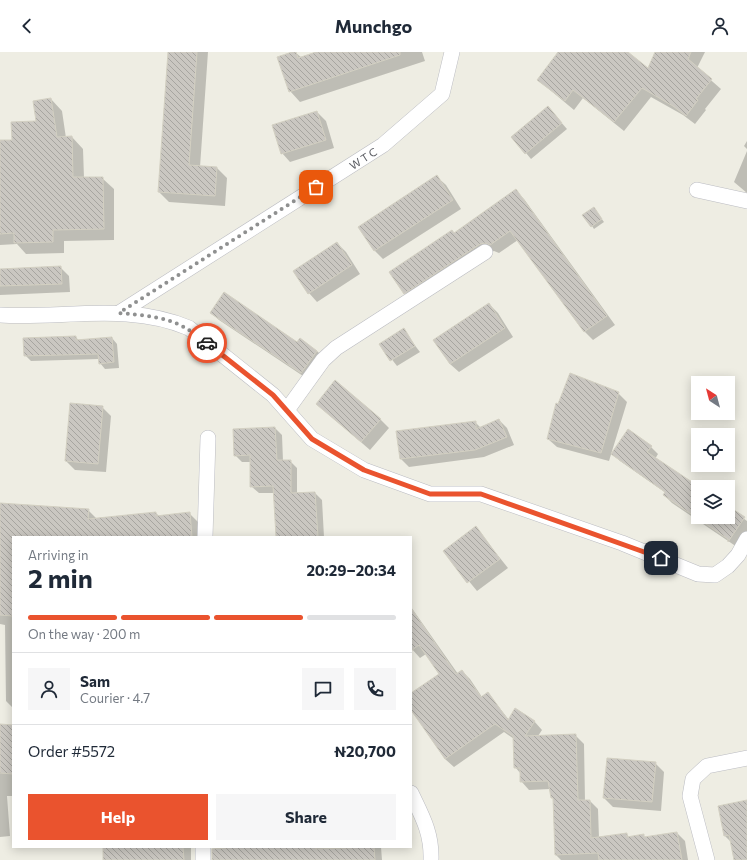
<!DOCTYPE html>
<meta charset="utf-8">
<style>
:root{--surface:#fff;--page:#f6f6f7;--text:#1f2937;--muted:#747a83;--line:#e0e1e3;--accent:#ea532e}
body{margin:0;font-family:Commissioner,sans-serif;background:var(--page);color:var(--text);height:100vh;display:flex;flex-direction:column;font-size:15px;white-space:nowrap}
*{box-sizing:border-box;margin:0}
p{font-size:13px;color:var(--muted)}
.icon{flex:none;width:22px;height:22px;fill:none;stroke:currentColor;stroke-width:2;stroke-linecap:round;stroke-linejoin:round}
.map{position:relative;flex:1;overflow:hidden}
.details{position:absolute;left:12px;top:484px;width:400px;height:312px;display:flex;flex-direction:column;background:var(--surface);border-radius:0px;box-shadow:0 2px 10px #0003}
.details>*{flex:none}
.needle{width:26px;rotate:324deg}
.tools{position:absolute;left:691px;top:324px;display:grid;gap:8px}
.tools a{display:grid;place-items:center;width:44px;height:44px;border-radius:0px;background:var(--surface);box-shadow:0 2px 10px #0003;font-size:20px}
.pin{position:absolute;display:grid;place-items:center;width:34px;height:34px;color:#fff;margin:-17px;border-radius:8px;box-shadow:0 2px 6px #0006}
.courier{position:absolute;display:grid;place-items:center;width:40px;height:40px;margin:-20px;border:3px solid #ea532e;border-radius:50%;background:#fff;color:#222;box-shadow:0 1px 5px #0007}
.overview em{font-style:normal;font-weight:700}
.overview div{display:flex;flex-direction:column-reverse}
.overview{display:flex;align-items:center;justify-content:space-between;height:68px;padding:0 16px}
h1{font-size:26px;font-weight:700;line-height:30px}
.bar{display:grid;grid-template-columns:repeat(4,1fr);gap:6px 4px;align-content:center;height:48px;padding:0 16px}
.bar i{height:5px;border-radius:3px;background:var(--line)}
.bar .on{background:var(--accent)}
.bar p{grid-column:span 4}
.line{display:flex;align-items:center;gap:10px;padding:0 16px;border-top:1px solid var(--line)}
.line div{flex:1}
.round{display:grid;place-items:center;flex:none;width:42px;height:42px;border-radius:0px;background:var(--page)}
.primary-button{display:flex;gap:8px;margin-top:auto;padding:8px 16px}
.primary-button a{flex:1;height:46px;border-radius:0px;background:var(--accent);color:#fff;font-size:16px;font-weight:700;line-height:46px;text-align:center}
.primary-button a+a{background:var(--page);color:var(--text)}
header{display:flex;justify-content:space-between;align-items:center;height:52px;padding:0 16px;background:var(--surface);font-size:18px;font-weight:700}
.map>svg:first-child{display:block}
.shadow{fill:#0003}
.building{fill:url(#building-back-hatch);stroke:#d3d0c2}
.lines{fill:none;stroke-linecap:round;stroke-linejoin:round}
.street-casing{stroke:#bbbcc2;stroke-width:16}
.street{stroke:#fff;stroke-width:15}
.done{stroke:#8f9090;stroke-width:4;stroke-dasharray:0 7.2}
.route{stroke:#ea532e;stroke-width:5}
.labels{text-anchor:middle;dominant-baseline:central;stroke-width:3;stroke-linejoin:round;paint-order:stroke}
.street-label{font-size:11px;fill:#5c5e64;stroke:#fff}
</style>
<header><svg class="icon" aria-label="back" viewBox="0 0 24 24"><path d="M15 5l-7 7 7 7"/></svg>Munchgo<svg class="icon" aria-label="person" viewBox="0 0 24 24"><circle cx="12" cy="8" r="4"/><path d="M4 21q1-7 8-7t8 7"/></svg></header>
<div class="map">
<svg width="747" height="808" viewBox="0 0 747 808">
<defs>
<pattern id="building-back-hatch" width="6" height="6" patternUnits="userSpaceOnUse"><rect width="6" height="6" fill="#cac7c1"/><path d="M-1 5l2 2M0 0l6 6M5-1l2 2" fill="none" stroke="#a7a5a0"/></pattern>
</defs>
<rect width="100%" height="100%" fill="#eeede3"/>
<path class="shadow" d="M169,0h39l-8,115 17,1 10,10 -2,28 -56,-4 -10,-10z
M295,0l7,6 17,-6h103l3,9 -125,41 -10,-11z
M559,0h67l22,18 8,-18h49l-8,16 24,21 -16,20 1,1 -11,14 -12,-9 -32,-18 -27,34 -41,-33 -9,12 -36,-30z
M51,47l11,12 4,27 6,-1 11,12 1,29h18l12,11v51l-50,1v12l-38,1 -9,-10 -17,1v-104h13l24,-19z
M317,60l9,9 8,27 -44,14 -8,-9z
M553,61l14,16 -36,30 -5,-6z
M747,89v8l-3,-3z
M747,99v42l-13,-11z
M437,125l9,8 15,24 -78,50 -8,-8 -16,-24z
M515,138l9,9 91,126 -22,15 -8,-8 -67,-92 -19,13 -5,-2 -5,2 -76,49 -8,-9 49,-59z
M594,156l10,14 -10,7 -2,-3z
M337,191l9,9 14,22 -43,28 -8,-9z
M60,215l9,9 1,16 -70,3v-25z
M489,252l9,9 15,24 -54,35 -9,-8 -15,-24z
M211,261l87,30 19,8 8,8 -16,21 -90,-60z
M403,278l17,22 -23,14 -17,-22z
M76,285l3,4 33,-3 5,6 2,24 -14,1 -5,-6 -1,-4 -68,2 -6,-6z
M618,341l9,9 -18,59 -52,-14 -9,-8z
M317,352l63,15 9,9 -19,22z
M102,355l9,9 -5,56 -31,-2 -9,-9z
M499,368l8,8 7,17 -30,12 -75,10 -8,-8 74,-37 6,6z
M275,376l7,7 1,26h7l7,7v26l18,-1 7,7 2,37h-47l-3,-44h-15l-8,-7v-24h-9l-7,-7z
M651,395l7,7 -3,5 43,28v30h30v-10l19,14v11l-10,15 -65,-44 -8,-8 2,-2 -46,-32 -8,-7z
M0,452l88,6 9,9 59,-6 3,3 30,-3 10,10 2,14h-188v171l-7,-7 -1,-76 -5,-1z
M476,476l32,40 -31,23 -33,-40z
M411,555l47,67 4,-3 8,8 12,18 6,-4 21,27 25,1 8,9 -4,6h38l8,8 1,57h5l8,8 1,29 28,-4 2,3 14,-2 3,3 31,-5 8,8 3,19h-127l-5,-5 -2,-55 -4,-11 -21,1 -8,-9v-7l-6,-7 -1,-28 -10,-7 -50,35 -9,-8 -34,-51v-14l29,-20 -14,-20 -6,4 -9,-10z
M0,673l13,1v70h-6l3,40 -10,1z
M655,711l9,9 -3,39 -48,-4 -9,-9z
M747,749v59h-12l-4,-18 -6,-6 -6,-29z
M104,795h87v13h-87z
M242,795h139l1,13h-158z"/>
<path class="building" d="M168,0h29l-8,113 28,2 -2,29 -57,-4z
M292,0h4l2,6 18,-6h84v3l-111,37 -12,-35z
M558,0h70l20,16 7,-16h36l-3,7 24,20 -16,20 2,1 -12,16 -13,-10 -31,-18 -28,34 -41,-32 -8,11 -28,-21z
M51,46l6,39 15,-1 1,41h30l1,52 -51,1v12l-39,1v-10l-14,1v-94h12l-1,-18 25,-1 -3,-20z
M548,54l14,17 -37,31 -14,-17z
M317,59l9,29 -45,14 -9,-29z
M437,123l16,25 -79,51 -16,-24z
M516,137l91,127 -23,16 -74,-101 -20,14 -5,-2 -5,1 -76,50 -15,-22 63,-42 2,3z
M594,155l8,12 -11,8 -9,-12z
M337,190l15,23 -44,29 -15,-23z
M61,214l1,18 -62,2v-17z
M224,240l73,50 3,-4 17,13 -16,22 -91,-60z
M489,251l16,25 -55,36 -17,-24z
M404,276l11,18 -25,15 -11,-17z
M76,284v4l36,-3 2,25 -15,2 -1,-10 -74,2 -1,-18z
M570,321l49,19 -18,61 -54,-14 9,-36 2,1z
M335,328l46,39 -20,23 -45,-38z
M70,351l33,3 -5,58 -33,-3z
M499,367l8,18 -32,13 -75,9 -4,-28 80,-10v8z
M275,375l2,33h14v33l24,-1 3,45h-42l-3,-51 -23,1v-32l-16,1 -1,-27z
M628,377l24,17 -5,6 51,34v31h30v-11l17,11 -17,25v-3l-65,-44 2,-3 -54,-38z
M0,451l89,6 -1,10 68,-7v4l34,-4 2,25h-179v79l-13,-1z
M476,474l24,33 -33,24 -24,-32z
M411,556l45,66 6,-4 19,27 7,-5 20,28 7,-12 20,13 -10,15 51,-2 2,66h12l1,38 36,-5v4l17,-3v3l33,-5 5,28h-83l-1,-7 -43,2 -2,-57h-2l-3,-17 -28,1v-14h-6l-1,-32 -18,-12 -50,35 -34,-49v-17l28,-19 -20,-29 -8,6z
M0,672l13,1v49l-13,-1z
M607,706l49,4 -4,40 -49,-4z
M747,748v60h-13l-5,-25 -5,1 -6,-30z
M103,795h80l1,13h-81z
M236,795h80v2l58,-2 1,13h-163v-11z"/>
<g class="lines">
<defs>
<g id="street">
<path d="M697,138l50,11"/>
<path id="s1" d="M119,261l264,-168 59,-51 10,-42"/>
<path d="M0,263c62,4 129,-13 189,13l84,67 39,44 52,31 66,24h51l141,49 76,31 17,1 13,-9 10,-11 9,-16"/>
<path d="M287,358l36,-50 13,-12 149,-96"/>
<path d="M205,485l3,-99"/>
<path d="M411,741c11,23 21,40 20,67"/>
<path d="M203,795v13"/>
<path d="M707,808l-17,-64 3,-17 14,-13 40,-8"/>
</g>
</defs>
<use href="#street" class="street-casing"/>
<use href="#street" class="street"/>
</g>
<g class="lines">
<path class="done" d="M207,291c-32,-26 -48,-26 -88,-30l197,-126"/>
<path class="route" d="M207,291l66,52 39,44 52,31 66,24h51l180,64"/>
</g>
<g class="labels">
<g class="street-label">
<text stroke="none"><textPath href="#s1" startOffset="289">W T C</textPath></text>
</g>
</g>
</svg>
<div class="tools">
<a><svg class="needle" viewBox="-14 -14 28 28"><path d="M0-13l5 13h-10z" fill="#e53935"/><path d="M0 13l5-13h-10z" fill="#747a83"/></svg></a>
<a><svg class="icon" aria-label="locate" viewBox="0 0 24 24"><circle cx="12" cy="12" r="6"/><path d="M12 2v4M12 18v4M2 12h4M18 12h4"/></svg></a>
<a><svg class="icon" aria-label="layers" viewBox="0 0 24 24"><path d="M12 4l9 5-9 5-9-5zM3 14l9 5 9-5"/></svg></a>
</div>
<div class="pin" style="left:316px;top:135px;background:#ea580c"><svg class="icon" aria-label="bag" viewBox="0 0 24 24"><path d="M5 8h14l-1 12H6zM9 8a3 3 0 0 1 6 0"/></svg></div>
<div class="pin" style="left:661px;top:506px;background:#1f2937"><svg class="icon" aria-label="home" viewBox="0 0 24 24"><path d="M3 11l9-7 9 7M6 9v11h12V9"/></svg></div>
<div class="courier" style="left:207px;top:291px"><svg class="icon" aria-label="car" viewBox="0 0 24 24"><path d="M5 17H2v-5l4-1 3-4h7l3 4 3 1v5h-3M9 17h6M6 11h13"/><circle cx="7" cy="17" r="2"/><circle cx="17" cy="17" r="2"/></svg></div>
<section class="details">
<div class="overview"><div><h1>2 min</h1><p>Arriving in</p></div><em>20:29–20:34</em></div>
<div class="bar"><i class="on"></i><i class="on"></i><i class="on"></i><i></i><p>On the way · 200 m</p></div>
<div class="line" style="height:72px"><a class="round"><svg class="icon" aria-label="person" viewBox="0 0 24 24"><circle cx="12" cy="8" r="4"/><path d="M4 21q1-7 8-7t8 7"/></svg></a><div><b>Sam</b><p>Courier · 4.7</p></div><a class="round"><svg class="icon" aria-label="chat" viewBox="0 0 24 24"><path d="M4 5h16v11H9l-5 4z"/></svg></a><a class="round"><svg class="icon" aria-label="phone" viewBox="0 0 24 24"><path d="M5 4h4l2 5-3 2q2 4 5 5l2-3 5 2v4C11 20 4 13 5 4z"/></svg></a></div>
<div class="line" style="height:52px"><div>Order #5572</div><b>₦20,700</b></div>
<div class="primary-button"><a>Help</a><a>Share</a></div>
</section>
</div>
